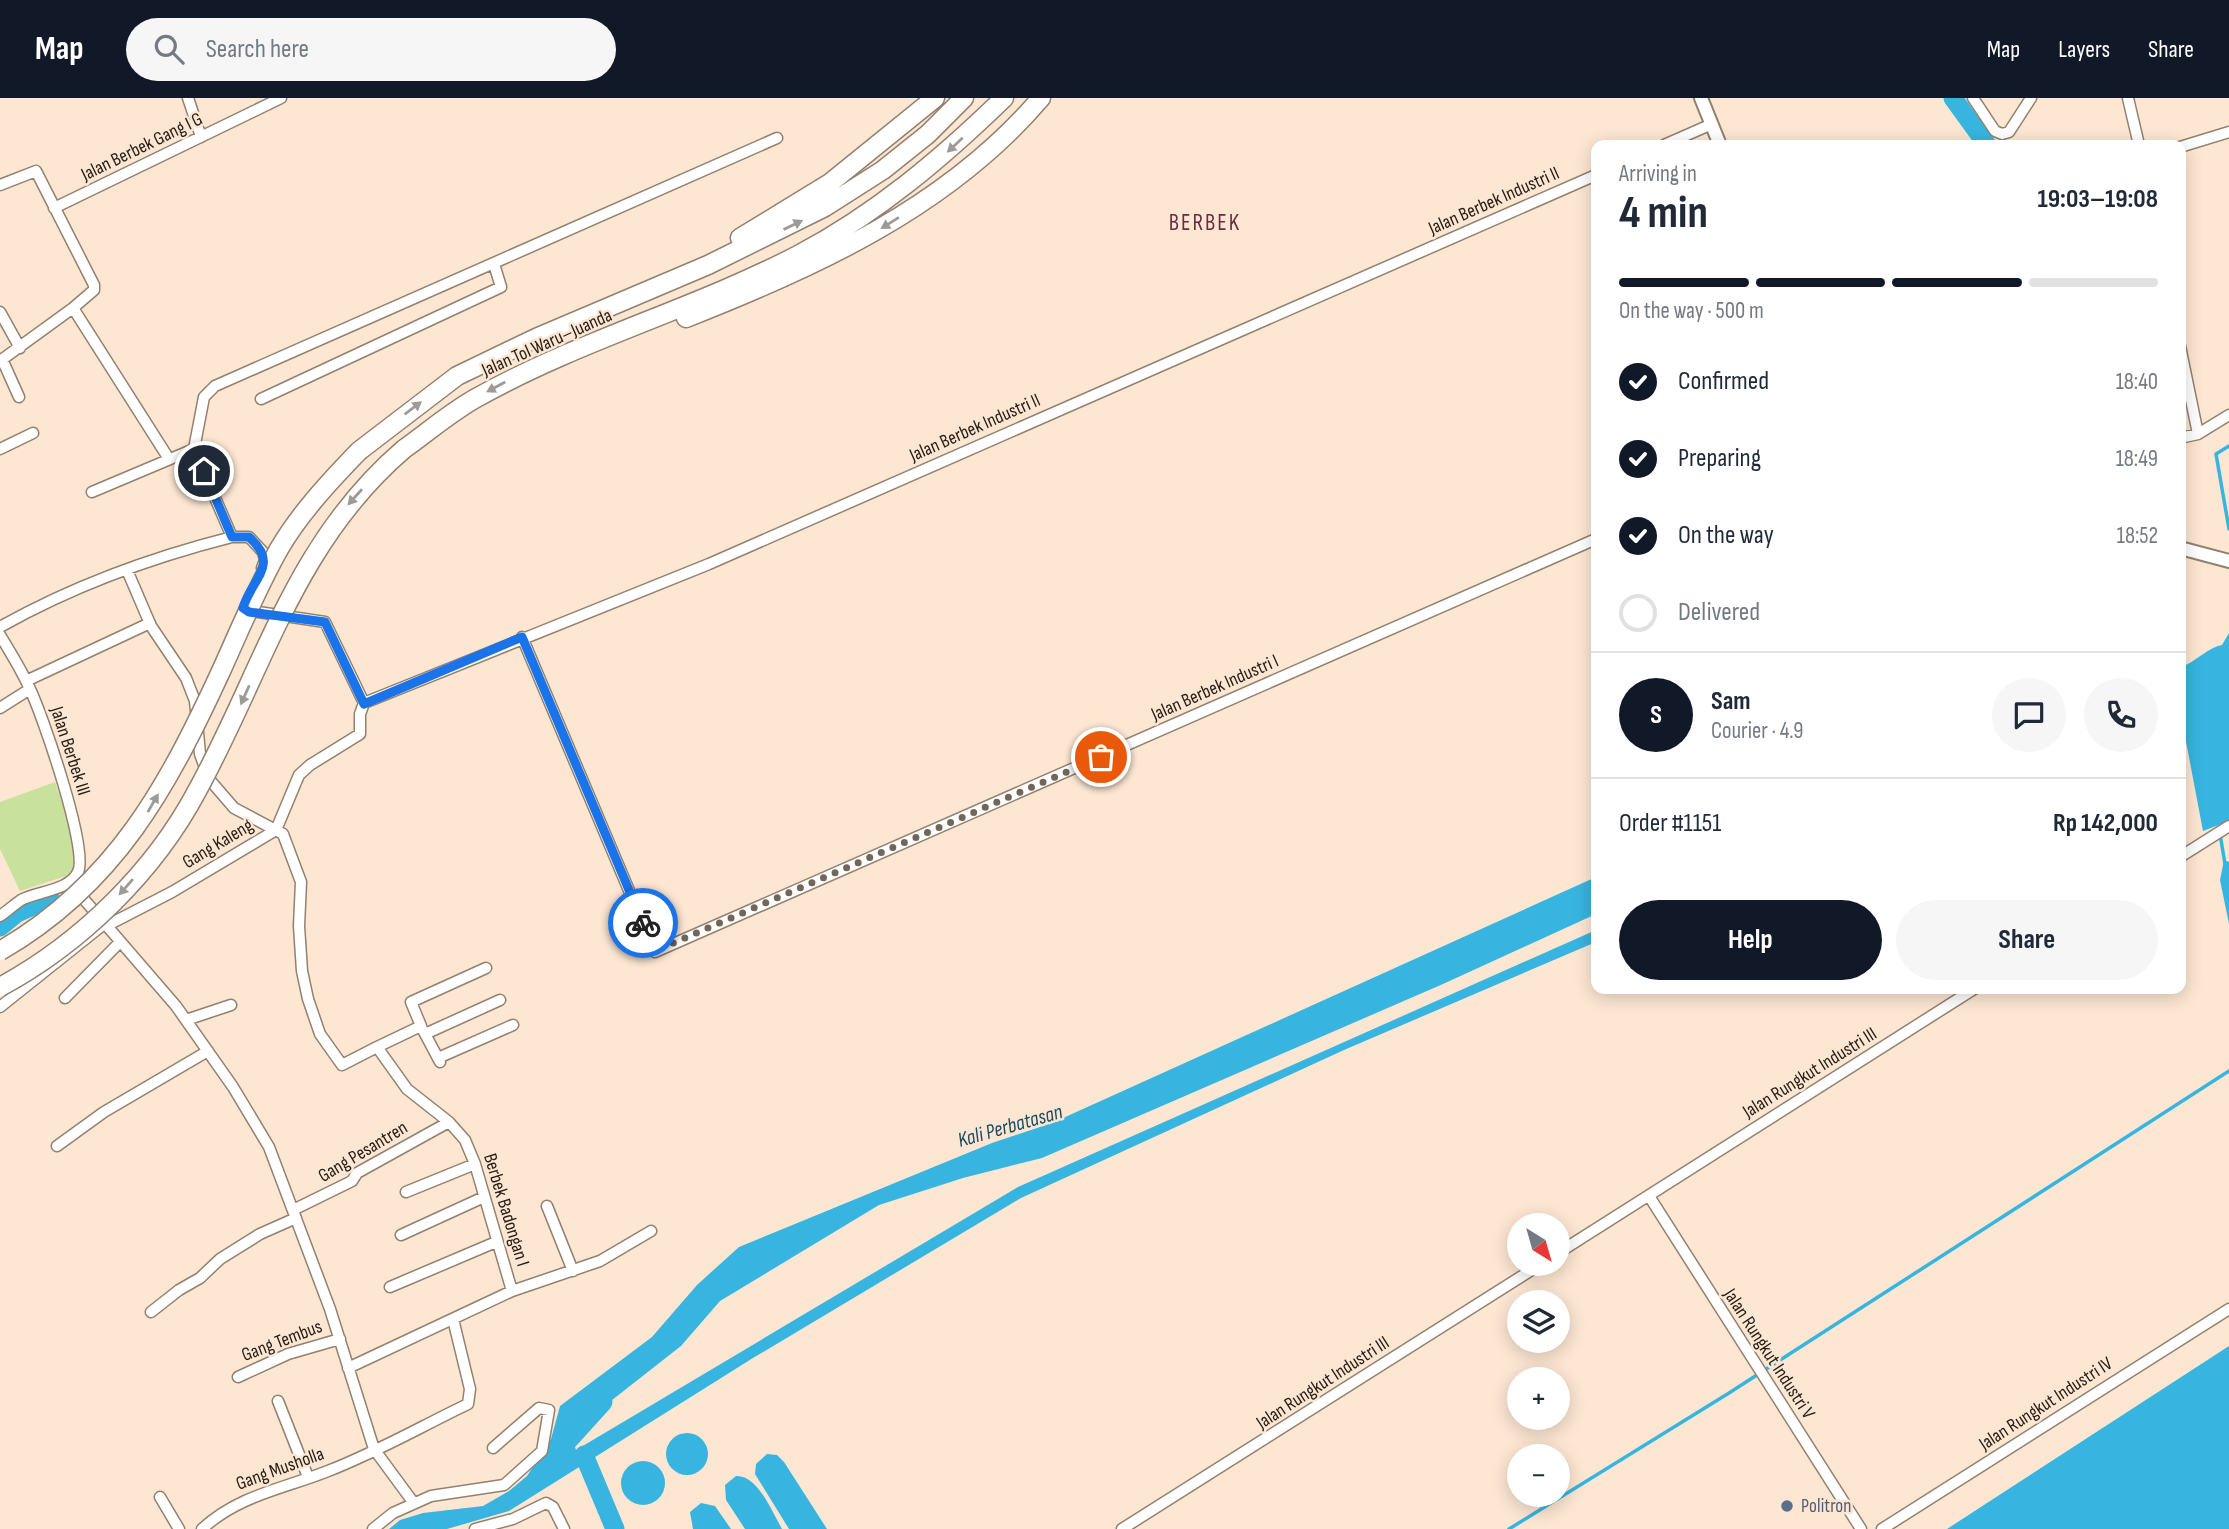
<!DOCTYPE html>
<meta charset="utf-8">
<style>
:root{--surface:#fff;--page:#f6f6f7;--text:#1f2937;--muted:#747a83;--line:#e0e1e3;--accent:#111827}
body{margin:0;font-family:"Sofia Sans Condensed",sans-serif;background:var(--page);color:var(--text);height:100vh;display:flex;flex-direction:column;font-size:26px;white-space:nowrap}
*{box-sizing:border-box;margin:0}
p{font-size:23px;color:var(--muted)}
.icon{flex:none;width:38px;height:38px;fill:none;stroke:currentColor;stroke-width:2;stroke-linecap:round;stroke-linejoin:round}
.map{position:relative;flex:1;overflow:hidden}
.side{position:absolute;left:1591px;top:42px;width:595px;height:854px;display:flex;flex-direction:column;background:var(--surface);border-radius:14px;box-shadow:0 4px 18px #0003}
.side>*{flex:none}
.needle{width:46px;rotate:143deg}
.buttons{position:absolute;left:1507px;top:1115px;display:grid;gap:14px}
.buttons a{display:grid;place-items:center;width:63px;height:63px;border-radius:50%;background:var(--surface);box-shadow:0 4px 18px #0003;font-size:35px}
.pin{position:absolute;display:grid;place-items:center;width:60px;height:60px;color:#fff;margin:-30px;border:4px solid #fff;border-radius:50%;box-shadow:0 2px 7px #0007}
.courier{position:absolute;display:grid;place-items:center;width:70px;height:70px;margin:-35px;border:5px solid #1a73e8;border-radius:50%;background:#fff;color:#222;box-shadow:0 2px 9px #0007}
.summary em{font-style:normal;font-weight:700}
.summary div{display:flex;flex-direction:column-reverse}
.summary{display:flex;align-items:center;justify-content:space-between;height:119px;padding:0 28px}
h1{font-size:46px;font-weight:700;line-height:52px}
.bar{display:grid;grid-template-columns:repeat(4,1fr);gap:10px 7px;align-content:center;height:84px;padding:0 28px}
.bar i{height:9px;border-radius:5px;background:var(--line)}
.bar .on{background:var(--accent)}
.bar p{grid-column:span 4}
.line{display:flex;align-items:center;gap:18px;padding:0 28px;border-top:2px solid var(--line)}
.line div{flex:1}
.round{display:grid;place-items:center;flex:none;width:74px;height:74px;border-radius:37px;background:var(--page)}
ol{padding:0 28px;list-style:none}
li{display:flex;align-items:center;gap:21px;height:77px}
li p{margin-inline-start:auto}
li .icon{padding:7px;border-radius:50%;background:var(--accent);color:#fff;stroke-width:4}
li:last-child{color:var(--muted)}
li i{width:38px;height:38px;border:4px solid var(--line);border-radius:50%}
.button{display:flex;gap:14px;margin-top:auto;padding:14px 28px}
.button a{flex:1;height:80px;border-radius:42px;background:var(--accent);color:#fff;font-size:28px;font-weight:700;line-height:80px;text-align:center}
.button a+a{background:var(--page);color:var(--text)}
header{display:flex;align-items:center;gap:42px;box-sizing:border-box;height:98px;padding:0 35px;background:var(--accent);color:#fff}
header strong{font-size:33px}
nav{display:flex;gap:38px;margin-inline-start:auto;font-size:24px}
.search{width:490px;height:63px;background:var(--page);display:flex;align-items:center;gap:18px;box-sizing:border-box;padding:0 24px;border-radius:38px;color:var(--muted);font-size:26px}
.map>svg:first-child{display:block}
.green{fill:#c8e29d}
.water{fill:#37b5e0}
.lines{fill:none;stroke-linecap:round;stroke-linejoin:round}
.stream{stroke:#37b5e0;stroke-width:3.5}
.river{stroke:#37b5e0;stroke-width:19}
.minor-casing{stroke:#93806e;stroke-width:13}
.tertiary-casing{stroke:#93806e;stroke-width:16}
.motorway-casing{stroke:#93806e;stroke-width:21}
.minor{stroke:#fff;stroke-width:10}
.tertiary{stroke:#fff;stroke-width:12}
.motorway{stroke:#fff;stroke-width:18}
.motorway-bridge-casing{stroke:#93806e;stroke-width:21;stroke-linecap:butt}
.motorway-bridge{stroke:#fff;stroke-width:18}
.oneway{fill:#9e9b97}
.done{stroke:#726659;stroke-width:7;stroke-dasharray:0 12.6}
.route{stroke:#1a73e8;stroke-width:9}
.service-dot{fill:#5c6f8a;stroke:#fde7d3;stroke-width:2.5}
.labels{text-anchor:middle;dominant-baseline:central;stroke-width:5;stroke-linejoin:round;paint-order:stroke}
.street-label{font-size:19px;fill:#272018;stroke:#fde7d3}
.service-label{font-size:19px;fill:#4e5e75;stroke:#fde7d3;text-anchor:start}
.water-label{font-size:21px;font-style:italic;fill:#1a4c5f;stroke:#fde7d3}
.quarter-label{font-size:23px;letter-spacing:2px;fill:#6d2942;stroke:#fde7d3}
</style>
<header>
<strong>Map</strong>
<div class="search"><svg class="icon" aria-label="search" viewBox="0 0 24 24"><circle cx="10" cy="10" r="6"/><path d="M15 15l6 6"/></svg>Search here</div>
<nav><a>Map</a><a>Layers</a><a>Share</a></nav>
</header>
<div class="map">
<svg width="2229" height="1431" viewBox="0 0 2229 1431">
<rect width="100%" height="100%" fill="#fde7d3"/>
<path class="green" d="M55,684l21,58 -1,28 -9,8 -46,15 -20,-42v-47z"/>
<path class="water" d="M2229,535v188l-26,10 -22,-116 -1,-47c15,-6 29,-21 42,-23z
M2224,762l5,2v62l-9,-44z
M1596,779v37l-153,70 -401,174 -79,20 -84,27 -159,96 -39,45 -111,87 6,17 442,-263 578,-257v12l-252,108 -323,148 -268,160 -244,153 -62,18h-58l11,-9 23,-7 60,-7 26,-15 18,-15 24,-37 9,-33 92,-69 45,-52 42,-38 253,-104 60,-20z
M2229,1248v183h-282z
M666 1356a21 21 0 1 1 42 0a21 21 0 1 1-42 0Z
M767,1356l10,1 7,7 43,67h-38l-34,-55 1,-10z
M621 1385a22 22 0 1 1 44 0a22 22 0 1 1-44 0Z
M736,1378c22,-1 36,36 46,53h-37l-19,-29 -1,-15z
M701,1405l14,3 16,23h-38l-3,-17z"/>
<g class="lines">
<path class="stream" d="M2229,348l-13,8 13,75
M2220,736l5,30
M1509,1431l220,-136 500,-322"/>
<path class="river" d="M1953,0l34,47
M0,829l17,-14 33,-15
M555,1357l48,-53
M584,1357l31,74"/>
<defs>
<path id="minor" d="M188,0l13,39
M1973,0l22,33 7,3 7,-2 22,-34
M2128,0l11,47
M1664,47l48,-21
M2180,49l49,-15
M0,87l36,-14 58,114v5l-21,18 96,151
M54,110l227,-110
M0,214l20,36
M2180,248l18,88
M2,261l17,38
M0,263l73,-53
M261,301l240,-112 -7,-23
M2180,340l18,-4 31,-19
M0,351l33,-16
M194,351l10,-52 11,-11 562,-248
M194,351l38,88
M92,394l102,-43
M127,472l24,56 35,52 9,23 5,53 9,25 25,29 49,26 18,48 -2,44 3,45 6,28 12,35 22,31 35,-18 30,42 42,33 16,18 10,24 37,127
M245,512l80,12 39,81
M0,529c71,-40 153,-70 232,-90h17l14,15 2,8 -3,8
M0,537c10,17 21,34 29,52 13,26 60,163 49,185 -9,19 -40,19 -57,28 -7,5 -14,11 -21,16
M522,539l133,315 941,-413
M26,583l124,-58
M364,605l345,-139 887,-389
M0,610l30,-19
M2180,759l49,-31
M69,784l107,124 57,81 36,60 61,162 44,140 39,53
M106,828l66,-34 104,-62 23,-55 11,-10 50,-31v-20l4,-11
M65,900l55,-56
M0,909l104,-83
M186,922l45,-15
M423,932l17,32
M425,936l75,-34
M377,949l44,-21 -10,-24 75,-34
M438,960l75,-33
M57,1048l47,-34 104,-61
M406,1094l69,-28
M1649,1098l212,333
M547,1108l26,65
M293,1112l59,-29 5,-8 92,-51
M401,1137l83,-38
M1558,1155l416,-264
M390,1189l106,-45
M151,1214l28,-22 21,-12 20,-19 40,-25 36,-16
M348,1270l164,-77 88,-30 51,-30
M238,1279l50,-23 52,-15
M278,1303l30,76
M160,1399l19,32
M202,1431c37,-34 81,-40 126,-58 47,-18 94,-45 140,-67l2,-15 -17,-70
M373,1431l20,-16 38,-17 73,-11 38,-34 7,-41 -10,-2 -46,40
M475,1431l38,-10 33,-16 7,4 11,22
M1122,1431l419,-265
M1882,1431l347,-220"/>
<path id="tertiary" d="M1701,0l19,47
M2180,450l49,13"/>
<path id="motorway" d="M740,140l90,-55 105,-85
M686,220c130,-51 262,-111 355,-220
M404,351c24,-17 48,-38 74,-52 102,-57 216,-88 320,-142 78,-41 143,-96 206,-157
M359,353l98,-75 79,-38 172,-73 117,-58 58,-37 45,-36 36,-36"/>
</defs>
<use href="#minor" class="minor-casing"/>
<use href="#tertiary" class="tertiary-casing"/>
<use href="#motorway" class="motorway-casing"/>
<use href="#minor" class="minor"/>
<use href="#tertiary" class="tertiary"/>
<use href="#motorway" class="motorway"/>
<defs>
<path id="motorway-bridge" d="M0,853c116,-67 168,-165 222,-282 18,-40 35,-81 57,-120 21,-36 51,-68 80,-98
M0,889c80,-43 154,-115 197,-196 67,-122 97,-248 207,-342"/>
</defs>
<use href="#motorway-bridge" class="motorway-bridge-casing"/>
<use href="#motorway-bridge" class="motorway-bridge"/>
</g>
<defs><path id="oneway-solid" d="M-6-.8H1V-3.2L6.5 0L1 3.2V.8H-6Z" transform="scale(1.75)"/></defs>
<g class="oneway">
<use href="#oneway-solid" transform="translate(955 47) rotate(137)"/>
<use href="#oneway-solid" transform="translate(890 125) rotate(148)"/>
<use href="#oneway-solid" transform="translate(793 127) rotate(-26)"/>
<use href="#oneway-solid" transform="translate(496 289) rotate(152)"/>
<use href="#oneway-solid" transform="translate(413 310) rotate(-37)"/>
<use href="#oneway-solid" transform="translate(355 399) rotate(132)"/>
<use href="#oneway-solid" transform="translate(245 597) rotate(114)"/>
<use href="#oneway-solid" transform="translate(153 705) rotate(-60)"/>
<use href="#oneway-solid" transform="translate(126 789) rotate(131)"/>
</g>
<g class="lines">
<path class="done" d="M643,825l12,28 446,-194"/>
<path class="route" d="M204,373l28,66h17c32,28 2,42 -6,71l6,4 76,10 39,82 158,-67 121,286"/>
</g>
<circle class="service-dot" cx="1787" cy="1408" r="7"/>
<g class="labels">
<g class="street-label">
<text transform="translate(142 49) rotate(-26)">Jalan Berbek Gang I G</text>
<text transform="translate(1494 103) rotate(-24)">Jalan Berbek Industri II</text>
<text transform="translate(547 245) rotate(-24)">Jalan Tol Waru–Juanda</text>
<text transform="translate(975 330) rotate(-24)">Jalan Berbek Industri II</text>
<text transform="translate(1215 590) rotate(-24)">Jalan Berbek Industri I</text>
<text transform="translate(70 653) rotate(72)">Jalan Berbek III</text>
<text transform="translate(218 746) rotate(-31)">Gang Kaleng</text>
<text transform="translate(1810 975) rotate(-32)">Jalan Rungkut Industri III</text>
<text transform="translate(363 1054) rotate(-31)">Gang Pesantren</text>
<text transform="translate(506 1112) rotate(73)">Berbek Badongan I</text>
<text transform="translate(282 1243) rotate(-21)">Gang Tembus</text>
<text transform="translate(1769 1256) rotate(57)">Jalan Rungkut Industri V</text>
<text transform="translate(1323 1285) rotate(-33)">Jalan Rungkut Industri III</text>
<text transform="translate(2046 1306) rotate(-33)">Jalan Rungkut Industri IV</text>
<text transform="translate(280 1371) rotate(-20)">Gang Musholla</text>
</g>
<g class="service-label">
<text x="1801" y="1408">Politron</text>
</g>
<g class="water-label">
<text transform="translate(1010 1028) rotate(-16)">Kali Perbatasan</text>
</g>
<g class="quarter-label">
<text x="1205" y="125">BERBEK</text>
</g>
</g>
</svg>
<div class="buttons">
<a><svg class="needle" viewBox="-14 -14 28 28"><path d="M0-13l5 13h-10z" fill="#e53935"/><path d="M0 13l5-13h-10z" fill="#747a83"/></svg></a>
<a><svg class="icon" aria-label="layers" viewBox="0 0 24 24"><path d="M12 4l9 5-9 5-9-5zM3 14l9 5 9-5"/></svg></a>
<a>+</a>
<a>−</a>
</div>
<div class="pin" style="left:1101px;top:659px;background:#ea580c"><svg class="icon" aria-label="bag" viewBox="0 0 24 24"><path d="M5 8h14l-1 12H6zM9 8a3 3 0 0 1 6 0"/></svg></div>
<div class="pin" style="left:204px;top:373px;background:#1f2937"><svg class="icon" aria-label="home" viewBox="0 0 24 24"><path d="M3 11l9-7 9 7M6 9v11h12V9"/></svg></div>
<div class="courier" style="left:643px;top:825px"><svg class="icon" aria-label="bike" viewBox="0 0 24 24"><circle cx="6" cy="16" r="4"/><circle cx="18" cy="16" r="4"/><path d="M6 16l4-8h5l3 8M10 8l3 8H6M13 5h3"/></svg></div>
<section class="side">
<div class="summary"><div><h1>4 min</h1><p>Arriving in</p></div><em>19:03–19:08</em></div>
<div class="bar"><i class="on"></i><i class="on"></i><i class="on"></i><i></i><p>On the way · 500 m</p></div>
<ol>
<li><svg class="icon" aria-label="check" viewBox="0 0 24 24"><path d="M5 12l5 5 9-10"/></svg>Confirmed<p>18:40</p></li>
<li><svg class="icon" aria-label="check" viewBox="0 0 24 24"><path d="M5 12l5 5 9-10"/></svg>Preparing<p>18:49</p></li>
<li><svg class="icon" aria-label="check" viewBox="0 0 24 24"><path d="M5 12l5 5 9-10"/></svg>On the way<p>18:52</p></li>
<li><i></i>Delivered</li>
</ol>
<div class="line" style="height:126px"><b class="round" style="background:var(--accent);color:#fff">S</b><div><b>Sam</b><p>Courier · 4.9</p></div><a class="round"><svg class="icon" aria-label="chat" viewBox="0 0 24 24"><path d="M4 5h16v11H9l-5 4z"/></svg></a><a class="round"><svg class="icon" aria-label="phone" viewBox="0 0 24 24"><path d="M5 4h4l2 5-3 2q2 4 5 5l2-3 5 2v4C11 20 4 13 5 4z"/></svg></a></div>
<div class="line" style="height:91px"><div>Order #1151</div><b>Rp 142,000</b></div>
<div class="button"><a>Help</a><a>Share</a></div>
</section>
</div>
